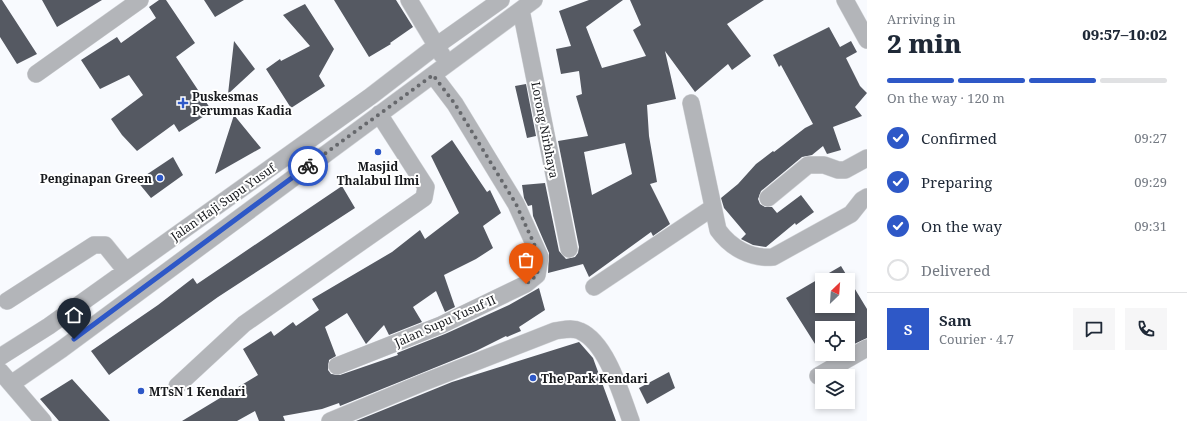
<!DOCTYPE html>
<meta charset="utf-8">
<style>
:root{--surface:#fff;--page:#f6f6f7;--text:#1f2937;--muted:#747a83;--line:#e0e1e3;--accent:#2e58c7}
body{margin:0;font-family:"Noto Serif",serif;background:var(--page);color:var(--text);height:100vh;display:flex;flex-direction:column;font-size:15px;white-space:nowrap}
*{box-sizing:border-box;margin:0}
p{font-size:13px;color:var(--muted)}
.icon{flex:none;width:22px;height:22px;fill:none;stroke:currentColor;stroke-width:2;stroke-linecap:round;stroke-linejoin:round}
.map{position:relative;flex:1;overflow:hidden}
.side{display:flex;flex-direction:column;background:var(--surface);width:320px}
.side>*{flex:none}
.needle{width:26px;rotate:25deg}
.buttons{position:absolute;left:815px;top:273px;display:grid;gap:8px}
.buttons a{display:grid;place-items:center;width:40px;height:40px;border-radius:0px;background:var(--surface);box-shadow:0 2px 6px #0003;font-size:20px}
.pin{position:absolute;display:grid;place-items:center;width:34px;height:34px;color:#fff;margin:-41px -17px;border-radius:50% 50% 50% 0;rotate:-45deg;box-shadow:0 0 4px #0007}
.pin .icon{rotate:45deg}
.courier{position:absolute;display:grid;place-items:center;width:40px;height:40px;margin:-20px;border:3px solid #2e58c7;border-radius:50%;background:#fff;color:#222;box-shadow:0 1px 5px #0007}
.overview em{font-style:normal;font-weight:800}
.overview div{display:flex;flex-direction:column-reverse}
.overview{display:flex;align-items:center;justify-content:space-between;height:68px;padding:0 20px}
h1{font-size:26px;font-weight:800;line-height:30px}
.bar{display:grid;grid-template-columns:repeat(4,1fr);gap:6px 4px;align-content:center;height:48px;padding:0 20px}
.bar i{height:5px;border-radius:3px;background:var(--line)}
.bar .current{background:var(--accent)}
.bar p{grid-column:span 4}
.line{display:flex;align-items:center;gap:10px;padding:0 20px;border-top:1px solid var(--line)}
.line div{flex:1}
.round{display:grid;place-items:center;flex:none;width:42px;height:42px;border-radius:0px;background:var(--page)}
ol{padding:0 20px;list-style:none}
li{display:flex;align-items:center;gap:12px;height:44px}
li p{margin-inline-start:auto}
li .icon{padding:4px;border-radius:50%;background:var(--accent);color:#fff;stroke-width:4}
li:last-child{color:var(--muted)}
li i{width:22px;height:22px;border:2px solid var(--line);border-radius:50%}
main{display:flex;flex:1;min-height:0}
.map>svg:first-child{display:block}
.building{fill:#555962;fill-rule:evenodd}
.lines{fill:none;stroke-linecap:round;stroke-linejoin:round}
.minor-casing{stroke:#d4d6da;stroke-width:18}
.minor{stroke:#b3b5b9;stroke-width:17}
.done{stroke:#66686c;stroke-width:4;stroke-dasharray:0 7.2}
.route{stroke:#2e58c7;stroke-width:5}
.poi-dot{fill:#2e58c7;stroke:#fff;stroke-width:1.5}
.labels{text-anchor:middle;dominant-baseline:central;stroke-width:4;stroke-linejoin:round;paint-order:stroke}
.poi-label{font-size:12px;font-weight:bold;fill:#17191d;stroke:#fff;text-anchor:start}
.street-label{font-size:12px;fill:#17191d;stroke:#fff}
</style>
<main>
<div class="map">
<svg width="867" height="421" viewBox="0 0 867 421">
<rect width="100%" height="100%" fill="#f8fafe"/>
<path class="building" d="M0,0h2l35,54 -20,10 -17,-27z
M42,0h60l-45,27z
M159,0h7l29,43 -19,14 36,54 -33,21 -5,-8 -37,27 -15,-16 -11,-16 32,-24 -14,-20 -29,14 -19,-29 36,-23 4,6 35,-25 -7,-11z
M204,0h40l-29,17z
M334,0h62l17,27 -23,16 1,1 -22,13z
M589,0h34l-37,27 16,41 44,-12 -13,-26 8,-5 -11,-25h134l-37,24 24,32 -19,14 -4,-6 -33,28 -30,-41 11,48 -29,6 2,31 8,46 -7,2 20,40 -17,12 -2,-4 -62,45 -6,-13 -35,9 1,-20 -16,-37 -1,-11 -4,1 -4,-8 -2,-13 23,-2 14,68 7,8 9,-2 3,-4 1,-6 -21,-106 30,-5 -12,-40 6,-2 -3,-23 -18,3 -5,-25 15,-3 -12,-35zM625,143l7,31 -40,21 -8,-43z
M305,4l29,45 -15,27 6,10 -34,22 -25,-39 14,-10 1,2 29,-15 -27,-31z
M829,27l11,20 11,-6 6,11 -11,6 14,28 7,7 -12,14 7,9 -29,11 8,23 -14,4 -4,-8 -11,9 -10,2 -41,34 -3,8 2,5 5,3h7l5,6 24,-18 13,17 -18,13 -1,-2 -29,24 -13,-2 -12,-6 5,-5 -22,-26 -3,-10 17,-14 18,-20 17,-13 1,1 31,-24 8,-4 -32,-59 -2,2 -6,-12z
M234,41l21,28 -27,25z
M526,84l10,52 -9,2 -12,-52z
M234,115l27,33 -46,26z
M452,140l35,52 3,-2 11,23 -18,13 10,22 -17,11 -32,16 11,32 -10,5 -9,-21 -23,16 9,15 -33,13 -5,-10 -18,19 -19,-31 -22,14 11,29 -7,4 -1,10 3,4 9,1 58,-20 -1,-2 48,-19 64,-29 30,-17 6,22 -26,17 2,4 -14,6 -1,-1 -30,15 -136,55 -1,-3 -17,6 -39,7 2,5h-26l-4,-10 -18,10h-55l76,-46 -15,-26 28,-18 3,5 19,-14 3,4 23,-16 -7,-11 80,-47 28,-22 5,9 34,-26 -28,-57z
M173,157l10,18 -32,23 -14,-17z
M342,186l13,22 -137,89 -109,78 -18,-24 67,-46 35,-27 4,6z
M841,266l26,43v29l-19,9v-19h-26v27l-36,-57zM822,280h26v26h-26z
M579,342l14,16 23,63h-260l96,-39z
M669,372l6,16 -28,16 -8,-16z
M72,379l38,42h-51l-19,-22z"/>
<g class="lines">
<defs>
<path id="minor" d="M409,0l33,55
M845,0l22,40
M521,10l48,239
M36,74l104,-74
M691,103l27,127c13,18 33,29 55,27l78,-43 11,-14 5,-3
M768,198l40,-33h16l14,5h7l22,-12
M594,287l118,-79
M7,301l87,-56h11l21,26
M0,357l49,-31 322,-230 65,-50 65,-46
M337,366l104,-41 85,-41 11,-9 3,-18 -24,-53 -61,-100 -22,-29
M0,371l43,50
M818,376l49,-28
M11,384l51,-35 472,-349
M177,386l67,-62 180,-126 2,-11 -47,-73
M330,421l92,-38 133,-52c8,-1 17,-4 25,0 27,12 41,63 51,90"/>
</defs>
<use href="#minor" class="minor-casing"/>
<use href="#minor" class="minor"/>
</g>
<g class="lines">
<path class="done" d="M308,166l125,-91 22,29 61,100 24,53 -3,18 -11,9"/>
<path class="route" d="M74,339l234,-173"/>
</g>
<g class="poi-dot">
<path d="M181 97h4v4h4v4h-4v4h-4v-4h-4v-4h4z"/>
<circle cx="378" cy="152" r="4"/>
<circle cx="160" cy="178" r="4"/>
<circle cx="533" cy="378" r="4"/>
<circle cx="141" cy="391" r="4"/>
</g>
<g class="labels">
<g class="poi-label">
<text x="192" y="96">Puskesmas<tspan x="192" dy="14">Perumnas Kadia</tspan></text>
<text x="378" y="166" text-anchor="middle">Masjid<tspan x="378" dy="14">Thalabul Ilmi</tspan></text>
<text x="152" y="178" text-anchor="end">Penginapan Green</text>
<text x="541" y="378">The Park Kendari</text>
<text x="149" y="391">MTsN 1 Kendari</text>
</g>
<g class="street-label">
<text transform="translate(545 130) rotate(79)">Lorong Nirbhaya</text>
<text transform="translate(223 202) rotate(-35)">Jalan Haji Supu Yusuf</text>
<text transform="translate(445 321) rotate(-24)">Jalan Supu Yusuf II</text>
</g>
</g>
</svg>
<div class="buttons">
<a><svg class="needle" viewBox="-14 -14 28 28"><path d="M0-13l5 13h-10z" fill="#e53935"/><path d="M0 13l5-13h-10z" fill="#747a83"/></svg></a>
<a><svg class="icon" aria-label="locate" viewBox="0 0 24 24"><circle cx="12" cy="12" r="6"/><path d="M12 2v4M12 18v4M2 12h4M18 12h4"/></svg></a>
<a><svg class="icon" aria-label="layers" viewBox="0 0 24 24"><path d="M12 4l9 5-9 5-9-5zM3 14l9 5 9-5"/></svg></a>
</div>
<div class="pin" style="left:526px;top:284px;background:#ea580c"><svg class="icon" aria-label="bag" viewBox="0 0 24 24"><path d="M5 8h14l-1 12H6zM9 8a3 3 0 0 1 6 0"/></svg></div>
<div class="pin" style="left:74px;top:339px;background:#1f2937"><svg class="icon" aria-label="home" viewBox="0 0 24 24"><path d="M3 11l9-7 9 7M6 9v11h12V9"/></svg></div>
<div class="courier" style="left:308px;top:166px"><svg class="icon" aria-label="bike" viewBox="0 0 24 24"><circle cx="6" cy="16" r="4"/><circle cx="18" cy="16" r="4"/><path d="M6 16l4-8h5l3 8M10 8l3 8H6M13 5h3"/></svg></div>
</div>
<section class="side">
<div class="overview"><div><h1>2 min</h1><p>Arriving in</p></div><em>09:57–10:02</em></div>
<div class="bar"><i class="current"></i><i class="current"></i><i class="current"></i><i></i><p>On the way · 120 m</p></div>
<ol>
<li><svg class="icon" aria-label="check" viewBox="0 0 24 24"><path d="M5 12l5 5 9-10"/></svg>Confirmed<p>09:27</p></li>
<li><svg class="icon" aria-label="check" viewBox="0 0 24 24"><path d="M5 12l5 5 9-10"/></svg>Preparing<p>09:29</p></li>
<li><svg class="icon" aria-label="check" viewBox="0 0 24 24"><path d="M5 12l5 5 9-10"/></svg>On the way<p>09:31</p></li>
<li><i></i>Delivered</li>
</ol>
<div class="line" style="height:72px"><b class="round" style="background:var(--accent);color:#fff">S</b><div><b>Sam</b><p>Courier · 4.7</p></div><a class="round"><svg class="icon" aria-label="chat" viewBox="0 0 24 24"><path d="M4 5h16v11H9l-5 4z"/></svg></a><a class="round"><svg class="icon" aria-label="phone" viewBox="0 0 24 24"><path d="M5 4h4l2 5-3 2q2 4 5 5l2-3 5 2v4C11 20 4 13 5 4z"/></svg></a></div>
</section>
</main>
